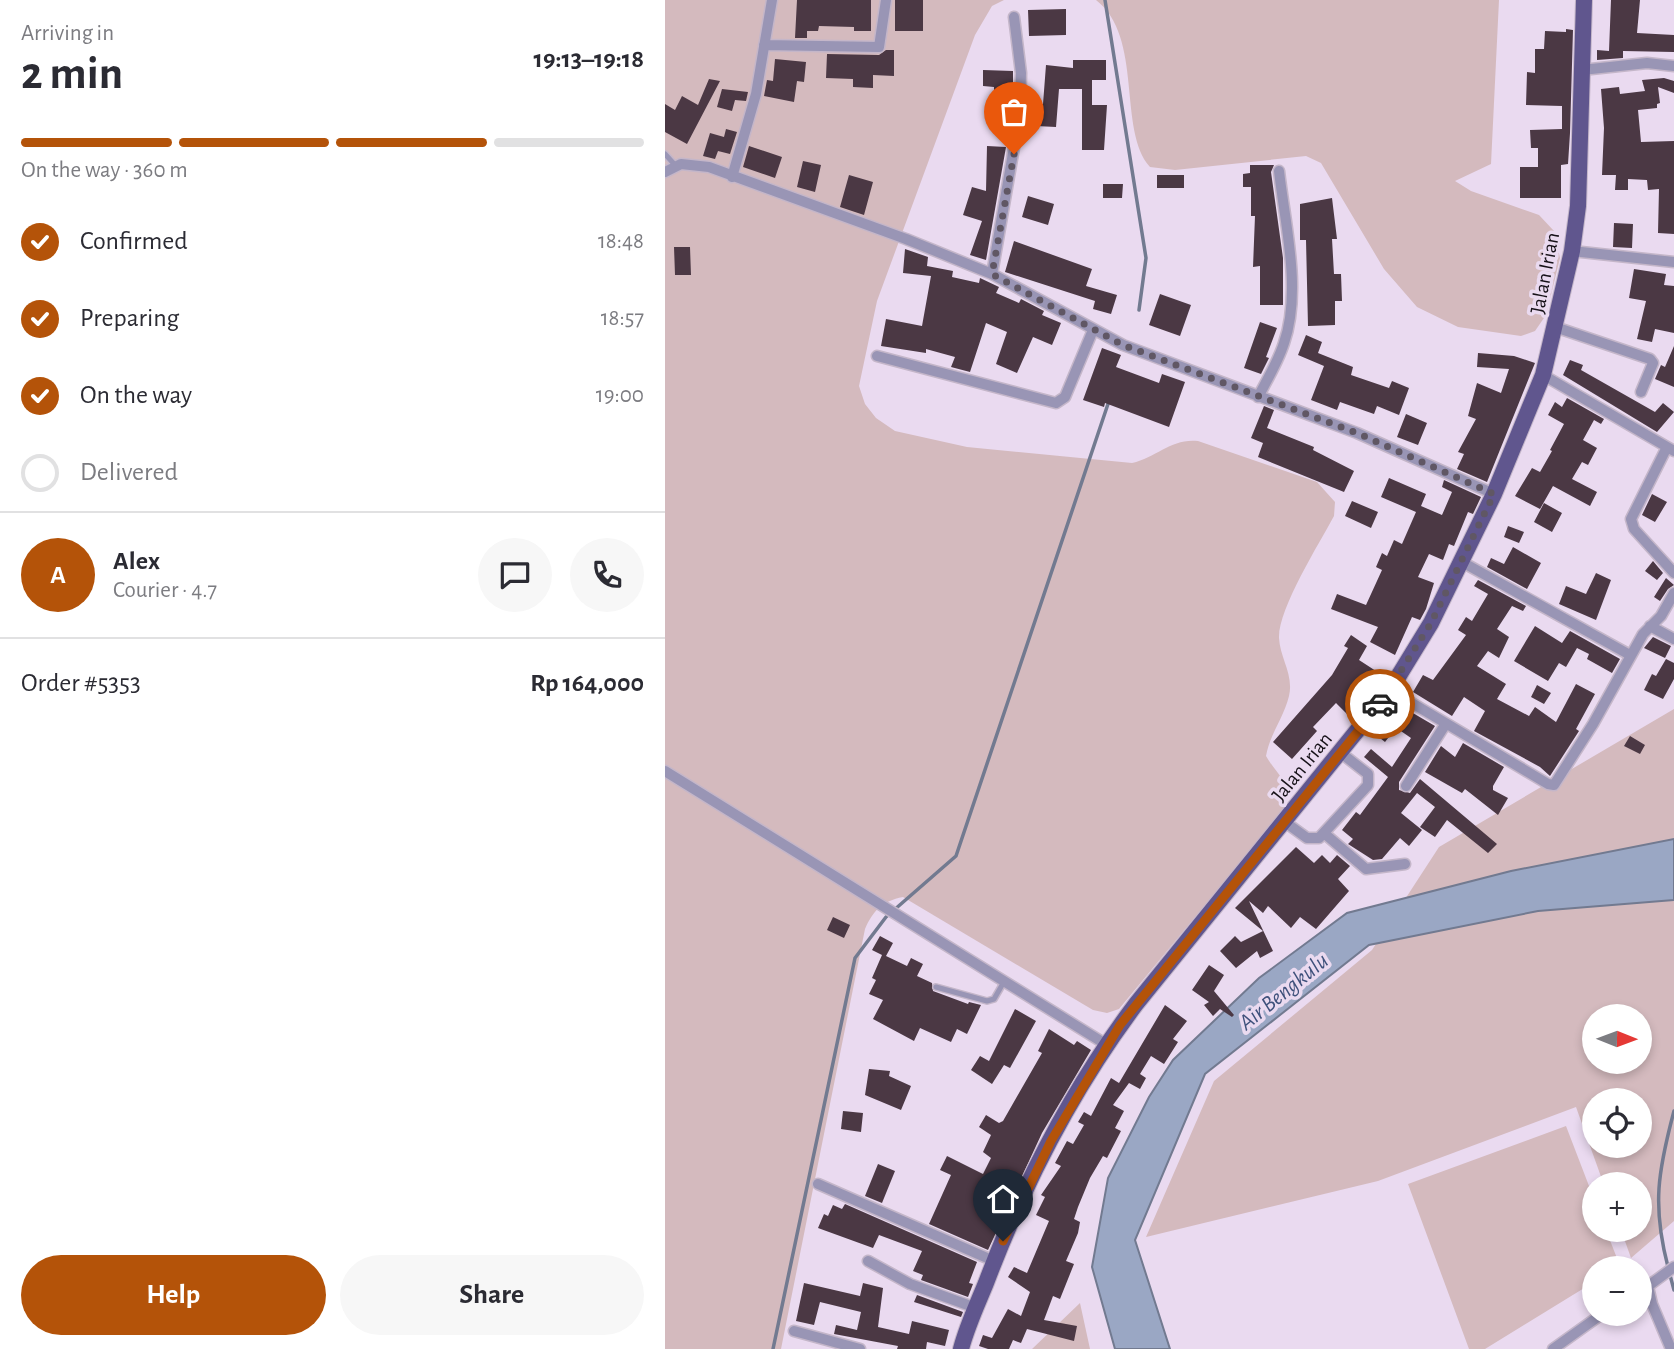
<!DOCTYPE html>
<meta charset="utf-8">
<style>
:root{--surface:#fff;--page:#f7f7f7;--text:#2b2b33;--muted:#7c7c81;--line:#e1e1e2;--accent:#b45309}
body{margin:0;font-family:"Alegreya Sans",sans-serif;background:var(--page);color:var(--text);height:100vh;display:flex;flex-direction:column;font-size:26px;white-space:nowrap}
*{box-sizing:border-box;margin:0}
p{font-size:23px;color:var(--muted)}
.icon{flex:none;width:38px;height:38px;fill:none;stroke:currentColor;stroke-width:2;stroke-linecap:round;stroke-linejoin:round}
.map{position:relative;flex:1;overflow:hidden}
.details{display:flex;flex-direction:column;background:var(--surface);width:665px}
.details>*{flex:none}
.needle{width:46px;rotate:91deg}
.tools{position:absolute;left:917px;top:1004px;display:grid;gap:14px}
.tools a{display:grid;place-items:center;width:70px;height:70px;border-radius:50%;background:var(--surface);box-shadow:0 4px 10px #0003;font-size:35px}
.pin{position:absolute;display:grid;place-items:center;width:60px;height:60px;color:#fff;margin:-72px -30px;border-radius:50% 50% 50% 0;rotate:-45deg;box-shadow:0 0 7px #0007}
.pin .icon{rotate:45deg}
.courier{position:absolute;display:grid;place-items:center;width:70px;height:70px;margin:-35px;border:5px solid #b45309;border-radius:50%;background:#fff;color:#222;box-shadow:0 2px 9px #0007}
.overview em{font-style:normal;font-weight:700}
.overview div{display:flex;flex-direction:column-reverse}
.overview{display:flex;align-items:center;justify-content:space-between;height:119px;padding:0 21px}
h1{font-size:46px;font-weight:700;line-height:52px}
.bar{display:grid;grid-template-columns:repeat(4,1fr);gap:10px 7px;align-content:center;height:84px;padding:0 21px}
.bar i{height:9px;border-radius:5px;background:var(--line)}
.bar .on{background:var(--accent)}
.bar p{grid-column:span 4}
.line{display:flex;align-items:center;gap:18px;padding:0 21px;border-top:2px solid var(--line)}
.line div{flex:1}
.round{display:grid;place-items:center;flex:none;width:74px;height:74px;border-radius:37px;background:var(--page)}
ol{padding:0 21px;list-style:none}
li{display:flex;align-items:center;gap:21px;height:77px}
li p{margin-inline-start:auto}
li .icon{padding:7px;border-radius:50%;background:var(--accent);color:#fff;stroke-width:4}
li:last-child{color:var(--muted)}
li i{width:38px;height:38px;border:4px solid var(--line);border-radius:50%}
.action{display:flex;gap:14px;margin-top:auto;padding:14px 21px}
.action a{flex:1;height:80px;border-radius:42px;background:var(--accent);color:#fff;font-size:28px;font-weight:700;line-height:80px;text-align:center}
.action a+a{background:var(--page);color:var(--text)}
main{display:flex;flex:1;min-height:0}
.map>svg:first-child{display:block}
.green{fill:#d4babe;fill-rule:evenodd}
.water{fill:#9aa7c4;stroke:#727a90;stroke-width:2}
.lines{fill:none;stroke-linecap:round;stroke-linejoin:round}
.stream{stroke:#727a90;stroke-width:3.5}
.building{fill:#4b3844}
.lane-casing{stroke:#c4b6c9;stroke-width:8}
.street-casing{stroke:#c4b6c9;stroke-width:13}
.primary-casing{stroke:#c4b6c9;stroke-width:18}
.lane{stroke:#9995b5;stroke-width:5}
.street{stroke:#9995b5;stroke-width:10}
.primary{stroke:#60568e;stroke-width:16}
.done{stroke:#605764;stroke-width:7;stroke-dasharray:0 12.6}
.route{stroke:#b45309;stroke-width:9}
.labels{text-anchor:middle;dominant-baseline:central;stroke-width:7;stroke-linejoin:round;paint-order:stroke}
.street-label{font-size:21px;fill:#161118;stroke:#eadaf0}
.water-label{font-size:23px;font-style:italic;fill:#3f517b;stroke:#eadaf0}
</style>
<main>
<section class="details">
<div class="overview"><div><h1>2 min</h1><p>Arriving in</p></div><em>19:13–19:18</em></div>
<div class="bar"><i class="on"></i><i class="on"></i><i class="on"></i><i></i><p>On the way · 360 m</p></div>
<ol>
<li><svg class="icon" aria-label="check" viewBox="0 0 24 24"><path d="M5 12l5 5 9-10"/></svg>Confirmed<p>18:48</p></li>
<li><svg class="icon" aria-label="check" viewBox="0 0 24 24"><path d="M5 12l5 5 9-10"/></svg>Preparing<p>18:57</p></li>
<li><svg class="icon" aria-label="check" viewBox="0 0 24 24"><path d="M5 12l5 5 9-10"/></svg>On the way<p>19:00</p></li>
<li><i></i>Delivered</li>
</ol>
<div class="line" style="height:126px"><b class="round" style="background:var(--accent);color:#fff">A</b><div><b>Alex</b><p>Courier · 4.7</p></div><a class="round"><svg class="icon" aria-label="chat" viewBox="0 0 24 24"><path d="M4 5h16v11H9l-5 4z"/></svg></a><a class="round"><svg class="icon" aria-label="phone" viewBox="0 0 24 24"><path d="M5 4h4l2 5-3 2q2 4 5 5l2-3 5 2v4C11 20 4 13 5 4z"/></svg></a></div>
<div class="line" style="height:91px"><div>Order #5353</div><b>Rp 164,000</b></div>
<div class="action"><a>Help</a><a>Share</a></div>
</section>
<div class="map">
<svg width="1009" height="1349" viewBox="0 0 1009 1349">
<rect width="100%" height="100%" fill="#eadaf0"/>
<path class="green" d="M0,0h339l-12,6 -17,29 -98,266 -18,85 6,18 11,14 19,13 72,16 165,16c25,-6 40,-25 66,-22l119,41 18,20 -1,14c-15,28 -56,93 -55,122 1,20 15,37 10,58 -5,21 -19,38 -23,60 14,24 28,26 16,56l-163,197 -12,4 -14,-3 -190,-113c-21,4 -30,14 -38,32l-84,420h-116z
M431,0h403l-8,164 -36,17 16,10 68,24 15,16 6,27 -14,57 -11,16 -14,5 -63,-9 -41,-20 -33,-38 -63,-106 -15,-7 -131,14 -25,-3c-33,-37 -6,-130 -54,-167z
M1009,709v512l-43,37 -10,-28h19v-45h-36l-28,-78 -198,74 -232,56 68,-156 158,-131 67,-103zM929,1017h46v45h-46zM929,1101h46v45h-46z
M901,1126l28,73v31h12l14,36 -26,3v13l-109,67h-16l-61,-165z
M415,1303l10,46h-58z"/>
<path class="water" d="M1009,839v61l-136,11 -169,34 -164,129 -70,166 35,109h-55l-23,-82 16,-89 41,-81 24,-37 86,-82 88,-65 164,-42z"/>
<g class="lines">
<path class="stream" d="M440,0l41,258 -7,52
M1003,1267c-16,-61 -10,-96 6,-156
M1005,1275l4,15
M108,1349l82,-391 31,-41 70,-61 153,-455"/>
</g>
<path class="building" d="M132,0h74v31h-17v-4l-35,-1 -1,5h-11v7h-12z
M230,0h28v31h-28z
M946,0h29l-3,33 37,2v17l-51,-1v7l-26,2v-10l12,1z
M401,9v26l-37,1 -1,-26z
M901,29l7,1 -3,103 -2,31 -7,1v33h-41v-31h18v-19h-7l-1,-18 32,-1v-23l-36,-1 1,-33 8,1v-24h9l1,-18 21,1z
M221,50h8v26l-21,-1v13l-20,-1v-8l-27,-1 1,-24 52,1z
M110,59l31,3 -2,20 -7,-1 -3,21 -30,-6 3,-16 6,1z
M408,60h33v20h-14v25h15l-3,45h-22v-61h-23l-3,38 -20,-1 2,-22h5l3,-39 27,3z
M318,70l30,1v26l-19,-1v-9l-11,-1z
M999,78l10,3v12l-16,-6 2,16 -3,1v4l-19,2 3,32 33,-1v93l-16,-1 1,-44 -11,1 -1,-10 -19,-1v11h-13l1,-15h-14l2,-47 -3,-39 18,-2 1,7 25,-3 -3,-11z
M44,79l11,2 -33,63 -22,-12v-28l10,6 7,-14 16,9z
M57,89l26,3 -2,9 -11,-1 -3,11 -15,-4z
M61,129l11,3 -7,22 -12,-3 -3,8 -12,-3 7,-23 14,4z
M84,146l33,11 -7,21 -32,-11z
M322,146l19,1 -20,113 -16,-5 12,-34 -19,-6 9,-28 14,4z
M138,161l18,4 -6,27 -18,-5z
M585,165h24l-3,7 12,86v47h-23v-39l-7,1 2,-51h-4v-29h-8v-13l7,-1z
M184,175l24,7 -9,33 -24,-8z
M492,175h27v13h-27z
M438,184h20l-1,14h-19z
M363,196l26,8 -6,21 -26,-8z
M667,198l5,41h-5l2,35h7l1,27h-7v24l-27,1 -2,-86h-6v-36z
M949,223l19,1 -1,24 -19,-1z
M349,241l78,28 -6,17 31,9 -6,19 -18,-5 2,-8 -90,-29z
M9,247h16l1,28h-16z
M240,249l23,8 -1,9 26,5 -1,6 27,6 1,-5 19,9 -3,6 23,10 2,-4 23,12 -2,4 19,8 -9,22 -19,-8 -16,36 -21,-9 11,-32 -21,-9 -16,49 -19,-5 4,-10 -29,-8v4l-45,-7 5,-27 36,7 9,-50 -28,-3z
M969,269l32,5 -2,11 10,1v47l-19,-4 -3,13 -15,-3 9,-38 -17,-3z
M495,294l31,11 -11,31 -31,-11z
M595,322l17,6 -11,29 3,1 -8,16 -17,-6z
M641,335l16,7 -4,11 35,14 -2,8 38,13 3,-7 17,7 -10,27 -22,-9 -3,8 -34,-12 -3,8 -26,-10 13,-34 -26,-11z
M1009,346v41l-19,-8 6,-14 4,2z
M437,348l19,7 -5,12 43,16 3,-9 23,8 -16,45 -64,-24 -1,4 -21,-7z
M813,353l36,3 21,7 -48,119 -30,-13 7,-15 -6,-2 18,-33 -8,-3 9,-33 24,10 8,-24 -32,-2z
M905,360l13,5 -2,5 74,42 8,-9 11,9 -17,20 -94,-57z
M902,398l37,21 -3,5 -7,-4 -11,20 14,8 -9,17 -6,-3 -10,17 25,13 -7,14 -37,-20 -13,23 -25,-13 17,-28 8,4 12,-21 -2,-1 14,-26 -16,-9 7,-13 7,5z
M599,406l10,4 -7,18 47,19 -1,3 41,21 -10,21 -86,-35 5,-14 -12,-5z
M741,414l21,9 -9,22 -21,-8z
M724,478l37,16 -5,12 21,9 10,-23 -10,-5 2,-7 37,17 -8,17 -5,-2 -14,34 -5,-2 -6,16 -14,-6 -11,23 16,6 -8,26 -6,11 -8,-3 -17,38 -25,-13 8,-15 -47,-18 6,-15 29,11 16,-35 -6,-3 6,-14 5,3 7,-16 8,4 14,-32 -35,-15z
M987,494l15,8 -12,20 -13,-7z
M687,501l26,11 -7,16 -26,-12z
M879,503l18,10 -10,19 -18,-10z
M843,526l16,6 -5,11 -15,-6z
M848,547l28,16 -14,26 -40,-22 4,-9 13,6z
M988,561l10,12 -6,7 -12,-9z
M931,573l15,7 -15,40 -37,-16 7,-18 20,8z
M1001,578l8,7 -6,4 -8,12 -6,-4z
M813,580l48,26 -3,5 -11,-5 -15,23 12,8 -10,21 -11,-7 -11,15 29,18 -9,15 32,17 6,-9 21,15 20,-38 19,10 -19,35 3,2 -29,45 -10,-9 -66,-36 11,-20 -21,-14 -12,19 -39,-24 10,-17 10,5 33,-45 -8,-5 8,-13 6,4 16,-27 -14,-8z
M870,626l27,17 8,-12 50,28 -8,14 -25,-14 2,-5 -12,-6 -11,19 -7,-4 -11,18 -34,-20z
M686,635l16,11 -8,14 20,13 -7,11 -5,-4 -16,23 6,6 -7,8 -14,-14 -23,24 4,4 -25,28 -19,-17 59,-67 16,-27 -4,-2z
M988,637l18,9 -6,12 -21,-10z
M1001,659l8,4v16l-11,20 -19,-9 8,-16 4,2z
M872,685l14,8 -7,11 -13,-7z
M741,709l29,17 -36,56v8l11,3 10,-14 77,65 -9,9 -41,-33 -12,17 -15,-10 15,-20 -18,-14 -16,20 21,17 -13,16 -9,-8 -18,21 -9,1 -25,-16 5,-5 -11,-9 14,-18 4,3 28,-38 -24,-20 7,-8 21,18 19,-29 -16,-11z
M720,721l10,8 -10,13 -10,-8z
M965,736l15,9 -5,9 -16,-8z
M798,743l41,24 -11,19v4l15,8 -10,17 -33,-26 -3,4 -37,-21 16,-26 14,11z
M631,847l18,16 8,-8 8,8 7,-8 13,11 -12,13 11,12 -33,38 -16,-12 -9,11 -23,-22 -5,7 -14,-12 24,50 -13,7 -3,-7 -21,17 -16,-17 15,-15 6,6 22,-11 -28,-23z
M168,917l17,8 -6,13 -17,-8z
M215,936l13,7 -7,13 21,10 4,-8 12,6 -6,12 15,7 1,8 35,13 1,-2 12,3 -14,29 -10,-5 -6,13 -31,-14 -6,13 -41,-22 10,-19 -14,-6 7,-14 -4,-2 10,-23 -10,-5z
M544,965l15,10 -10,16 20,24 -2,2 -12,-8 -7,7 -9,-11 5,-3 -17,-12z
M500,1005l22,16 -14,18 5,3 -14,22 -13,-8 -11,18 6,4 -6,11 -11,-6 -16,22 11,6 -9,17 6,3 -14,27 -4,-2 -13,22 -12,29 -4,12 6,3 -2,11 -12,28 8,3 -14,35 -7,-3 -9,24 33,6 -3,15 -47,-12 -6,14 -8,-3 -4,9h-21l-9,-3 4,-11 9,3 16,-29 13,7 9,-24 -22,-15 6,-10 13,6 22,-52 -13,-6 9,-18 -4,-2 20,-29 -6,-3 12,-22 6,3 11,-19 -6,-3 6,-10 7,4 20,-38 8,5z
M350,1009l21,12 -26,47 -6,-3 -12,19 -21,-14 9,-14 9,5z
M384,1029l25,16 3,-4 14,9 -49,83 -54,117 -59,-26 22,-49 -11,-5 7,-14 36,18 8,-16 -8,-6 8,-17 -12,-8 7,-12 13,8 4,-2 39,-68 -4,-2z
M204,1069l21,2 -1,5 22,10 -10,24 -36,-15z
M178,1111l20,2 -2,19 -20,-3z
M213,1164l17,7 -13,32 -17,-7z
M180,1204l132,58 -8,21 4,1 -5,13 -47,-17 2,-5 -10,-4 9,-20 -43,-16 -6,13 -55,-20 6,-14 4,2 5,-11 9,4z
M139,1283l56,13 3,-13 20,5 -5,39 31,7 3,-13 37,9 -4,16 -18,-4 -1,7h-29l1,-3 -64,-12 2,-9 21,5 4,-18 -41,-10 -6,23 -18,-4z
M252,1295l46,17 -2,5 -47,-15z"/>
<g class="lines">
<defs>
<path id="lane" d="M0,154l10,11
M271,987l51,14 7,-2 11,-19"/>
<path id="street" d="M99,45l115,2 7,-47
M917,70l65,-7 27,3
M0,172l16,-8 28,3 197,72 86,35 131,71 234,88 137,61
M67,177l24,-83 16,-94
M907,251l102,11
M327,274l28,-161 1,-40 -7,-56
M890,327l95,32 3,4 -12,29
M212,356l179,47 9,-6 28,-67
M878,375l131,76
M593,397c9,-17 20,-35 26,-54 18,-52 1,-119 -5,-172
M1002,447l-36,72 3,10 40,44
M797,562l168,93
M985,626l24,13
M725,690l158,94 6,1 39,-61 50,-90 18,-18 13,-23
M0,771l442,274
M741,786l39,-61
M620,822l22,16h12l49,-53v-11l-27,-21
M660,834l41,35 39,-5
M153,1184l176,77
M203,1261l42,23 66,24
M983,1287l4,17 19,45
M975,1292l34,-25
M129,1331l66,18
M888,1349l49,-35"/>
<path id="primary" d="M296,1349c6,-23 16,-44 25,-66 37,-98 87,-195 150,-279l254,-314 41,-67 63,-129 49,-119 29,-124 6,-45 6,-206"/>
</defs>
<use href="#lane" class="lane-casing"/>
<use href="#street" class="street-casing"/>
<use href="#primary" class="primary-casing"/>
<use href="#lane" class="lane"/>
<use href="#street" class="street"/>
<use href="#primary" class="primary"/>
</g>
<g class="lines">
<path class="done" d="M349,154l-22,120 131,71 234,88 137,61 -63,129 -51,81"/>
<path class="route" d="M338,1241l48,-100 69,-116 260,-321"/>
</g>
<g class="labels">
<g class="street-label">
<text transform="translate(880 273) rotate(-79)">Jalan Irian</text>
<text transform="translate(637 767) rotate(-51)">Jalan Irian</text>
</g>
<g class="water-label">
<text transform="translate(619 992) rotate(-39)">Air Bengkulu</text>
</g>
</g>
</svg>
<div class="tools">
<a><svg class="needle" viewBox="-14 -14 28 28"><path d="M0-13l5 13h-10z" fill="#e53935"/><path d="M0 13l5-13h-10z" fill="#7c7c81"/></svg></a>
<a><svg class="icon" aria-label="locate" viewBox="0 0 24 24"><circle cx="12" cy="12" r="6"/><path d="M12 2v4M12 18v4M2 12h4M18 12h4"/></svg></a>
<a>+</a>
<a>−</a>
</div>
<div class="pin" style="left:349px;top:154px;background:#ea580c"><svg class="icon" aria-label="bag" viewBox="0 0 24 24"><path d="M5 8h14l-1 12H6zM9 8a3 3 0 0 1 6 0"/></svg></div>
<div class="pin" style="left:338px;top:1241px;background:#1f2937"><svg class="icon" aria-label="home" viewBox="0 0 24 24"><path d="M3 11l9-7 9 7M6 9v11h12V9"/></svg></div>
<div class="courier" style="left:715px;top:704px"><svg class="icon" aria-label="car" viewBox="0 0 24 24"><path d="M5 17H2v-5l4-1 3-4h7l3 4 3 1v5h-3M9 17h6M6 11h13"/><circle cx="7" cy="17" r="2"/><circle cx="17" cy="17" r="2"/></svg></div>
</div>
</main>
